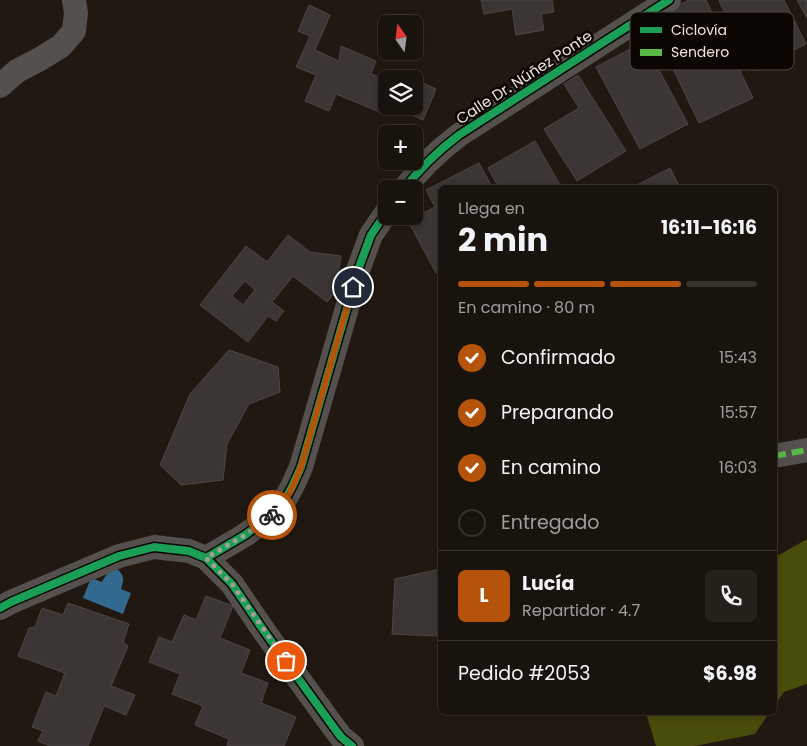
<!DOCTYPE html>
<html lang="es">
<meta charset="utf-8">
<style>
:root{--surface:#19130d;--page:#26201b;--text:#f1f3f6;--muted:#9f9e9d;--line:#37322e;--accent:#b45309}
body{margin:0;font-family:Poppins,sans-serif;background:var(--page);color:var(--text);height:100vh;display:flex;flex-direction:column;font-size:19px;white-space:nowrap}
*{box-sizing:border-box;margin:0}
p{font-size:16px;color:var(--muted)}
.icon{flex:none;width:28px;height:28px;fill:none;stroke:currentColor;stroke-width:2;stroke-linecap:round;stroke-linejoin:round}
.map{position:relative;flex:1;overflow:hidden}
.details{position:absolute;left:438px;top:185px;width:339px;height:530px;display:flex;flex-direction:column;background:var(--surface);border-radius:8px;box-shadow:0 2px 8px #0003,0 0 0 1px var(--line)}
.details>*{flex:none}
.needle{width:32px;rotate:346deg}
.controls{position:absolute;left:378px;top:15px;display:grid;gap:10px}
.controls a{display:grid;place-items:center;width:45px;height:45px;border-radius:8px;background:var(--surface);box-shadow:0 2px 8px #0003,0 0 0 1px var(--line);font-size:25px}
.pin{position:absolute;display:grid;place-items:center;width:42px;height:42px;color:#fff;margin:-21px;border:2px solid #fff;border-radius:50%;box-shadow:0 1px 5px #0007}
.courier{position:absolute;display:grid;place-items:center;width:50px;height:50px;margin:-25px;border:4px solid #b45309;border-radius:50%;background:#fff;color:#222;box-shadow:0 1px 6px #0007}
.overview em{font-style:normal;font-weight:700}
.overview div{display:flex;flex-direction:column-reverse}
.overview{display:flex;align-items:center;justify-content:space-between;height:85px;padding:0 20px}
h1{font-size:32px;font-weight:700;line-height:38px}
.bar{display:grid;grid-template-columns:repeat(4,1fr);gap:8px 5px;align-content:center;height:60px;padding:0 20px}
.bar i{height:6px;border-radius:4px;background:var(--line)}
.bar .current{background:var(--accent)}
.bar p{grid-column:span 4}
.line{display:flex;align-items:center;gap:12px;padding:0 20px;border-top:1px solid var(--line)}
.line div{flex:1}
.round{display:grid;place-items:center;flex:none;width:52px;height:52px;border-radius:8px;background:var(--page)}
ol{padding:0 20px;list-style:none}
li{display:flex;align-items:center;gap:15px;height:55px}
li p{margin-inline-start:auto}
li .icon{padding:5px;border-radius:50%;background:var(--accent);color:#fff;stroke-width:4}
li:last-child{color:var(--muted)}
li i{width:28px;height:28px;border:2px solid var(--line);border-radius:50%}
.map>svg:first-child{display:block}
.forest{fill:#494d0b}
.water{fill:#32698f}
.building{fill:#3b3534;stroke:#4d4646;fill-rule:evenodd}
.lines{fill:none;stroke-linecap:round;stroke-linejoin:round}
.street{stroke:#54504d;stroke-width:24}
.quiet{stroke:#58b947;stroke-width:6;stroke-dasharray:12 6;stroke-linecap:butt}
.cycleway-casing{stroke:#0c0602;stroke-width:11}
.cycleway{stroke:#1a9f57;stroke-width:8}
.done{stroke:#a69d94;stroke-width:5;stroke-dasharray:0 9}
.route{stroke:#b45309;stroke-width:6}
.labels{text-anchor:middle;dominant-baseline:central;stroke-width:5;stroke-linejoin:round;paint-order:stroke}
.street-label{font-size:15px;fill:#eee4da;stroke:#0c0602}
.key{fill:#0c0602;stroke:#504943;stroke-width:1}
.key-label{font-size:14px;fill:#eee4da}
</style>
<div class="map">
<svg width="807" height="746" viewBox="0 0 807 746">
<rect width="100%" height="100%" fill="#211911"/>
<path class="forest" d="M807,539v145l-23,8 -10,14v-148z
M646,713v-1l123,1 -14,21 -60,12h-39z"/>
<path class="water" d="M117,569c8,7 7,10 4,20l10,4 -8,21 -40,-16 8,-20 11,4c4,-8 7,-11 15,-13z"/>
<path class="building" d="M481,0h71l2,12 -13,2 3,16 -28,5 -4,-26 -28,5z
M689,0h17l47,98 -54,25 -34,-71 17,-8 -16,-33z
M720,0h64l22,44 -52,26 -35,-69z
M797,0h10v18z
M309,5l21,10 -15,35 24,11 2,-15 35,15 -5,13 15,6v24l-4,9 -46,-19 -7,17 -24,-10 11,-26 -20,-8 14,-31 -12,-5z
M644,42l44,82 -48,25 -44,-82z
M394,71l19,8h-22z
M578,75l48,76 -49,30 -33,-52 35,-21 -15,-24z
M414,79l22,10 -13,31 -32,-14h23z
M535,141l26,46 -62,1 -11,-20z
M479,163l12,22 -4,3h-47v83l-4,2 -28,-52 27,-14 -9,-17z
M670,168l10,20h-47v-1z
M288,235l22,17 31,4 -3,19 7,5 -18,22 -34,-26 -21,26 12,9 -8,10 -8,-5 -20,26 -48,-37 46,-59 21,16zM245,281l10,9 -12,15 -11,-9z
M229,350l49,17 2,25 -31,12 -22,40 -4,36 -42,5 -21,-20 30,-71z
M440,569l-3,67 -45,-2 3,-55z
M206,596l27,10 -13,32 30,12 -9,23 27,10 -7,20 35,14 -12,29h-57l2,-7 -34,-14 8,-19 -31,-12 8,-20 -31,-12 10,-25 13,5 12,-27 12,5z
M68,603l61,21 -6,18 5,4 -17,40 24,9 -9,20 -22,-9 -16,40h-38l-12,-5 5,-10 -11,-4 14,-35 10,4 9,-23 -47,-17 11,-28 6,-1 7,-19 21,7z"/>
<g class="lines">
<path class="street" d="M0,86l17,-15 23,-12 21,-13 13,-15 2,-18 -2,-13
M404,189c16,-21 34,-38 55,-54l210,-135
M774,456l33,-6
M206,558l39,-23 34,-25 13,-23 9,-20 57,-197 13,-35 15,-22
M0,608l11,-6 108,-46 35,-9 35,4 17,7 26,26 32,47 68,94 9,12 11,9"/>
<path class="quiet" d="M774,456l33,-6"/>
<defs>
<path id="cycleway" d="M404,189c16,-21 34,-38 55,-54l210,-135
M206,558l39,-23 34,-25 13,-23 9,-20 57,-197 13,-35 15,-22
M0,608l11,-6 108,-46 35,-9 35,4 17,7 26,26 32,47 68,94 9,12 11,9"/>
</defs>
<use href="#cycleway" class="cycleway-casing"/>
<use href="#cycleway" class="cycleway"/>
</g>
<g class="lines">
<path class="done" d="M272,515l-27,20 -39,23 26,26 54,77"/>
<path class="route" d="M272,515c15,-11 22,-32 29,-48l52,-180"/>
</g>
<g class="labels">
<g class="street-label">
<text transform="translate(524 77) rotate(-33)">Calle Dr. Núñez Ponte</text>
</g>
</g>
<rect x="630" y="12" width="164" height="58" rx="8" class="key"/>
<rect x="640" y="27" width="22" height="6" fill="#1a9f57"/>
<rect x="640" y="49" width="22" height="7" fill="#58b947"/>
<g class="key-label">
<text x="671" y="35">Ciclovía</text>
<text x="671" y="57">Sendero</text>
</g>
</svg>
<div class="controls">
<a><svg class="needle" viewBox="-14 -14 28 28"><path d="M0-13l5 13h-10z" fill="#e53935"/><path d="M0 13l5-13h-10z" fill="#9f9e9d"/></svg></a>
<a><svg class="icon" aria-label="layers" viewBox="0 0 24 24"><path d="M12 4l9 5-9 5-9-5zM3 14l9 5 9-5"/></svg></a>
<a>+</a>
<a>−</a>
</div>
<div class="pin" style="left:286px;top:661px;background:#ea580c"><svg class="icon" aria-label="bag" viewBox="0 0 24 24"><path d="M5 8h14l-1 12H6zM9 8a3 3 0 0 1 6 0"/></svg></div>
<div class="pin" style="left:353px;top:287px;background:#1f2937"><svg class="icon" aria-label="home" viewBox="0 0 24 24"><path d="M3 11l9-7 9 7M6 9v11h12V9"/></svg></div>
<div class="courier" style="left:272px;top:515px"><svg class="icon" aria-label="bike" viewBox="0 0 24 24"><circle cx="6" cy="16" r="4"/><circle cx="18" cy="16" r="4"/><path d="M6 16l4-8h5l3 8M10 8l3 8H6M13 5h3"/></svg></div>
<section class="details">
<div class="overview"><div><h1>2 min</h1><p>Llega en</p></div><em>16:11–16:16</em></div>
<div class="bar"><i class="current"></i><i class="current"></i><i class="current"></i><i></i><p>En camino · 80 m</p></div>
<ol>
<li><svg class="icon" aria-label="check" viewBox="0 0 24 24"><path d="M5 12l5 5 9-10"/></svg>Confirmado<p>15:43</p></li>
<li><svg class="icon" aria-label="check" viewBox="0 0 24 24"><path d="M5 12l5 5 9-10"/></svg>Preparando<p>15:57</p></li>
<li><svg class="icon" aria-label="check" viewBox="0 0 24 24"><path d="M5 12l5 5 9-10"/></svg>En camino<p>16:03</p></li>
<li><i></i>Entregado</li>
</ol>
<div class="line" style="height:90px"><b class="round" style="background:var(--accent);color:#fff">L</b><div><b>Lucía</b><p>Repartidor · 4.7</p></div><a class="round"><svg class="icon" aria-label="phone" viewBox="0 0 24 24"><path d="M5 4h4l2 5-3 2q2 4 5 5l2-3 5 2v4C11 20 4 13 5 4z"/></svg></a></div>
<div class="line" style="height:65px"><div>Pedido #2053</div><b>$6.98</b></div>
</section>
</div>
